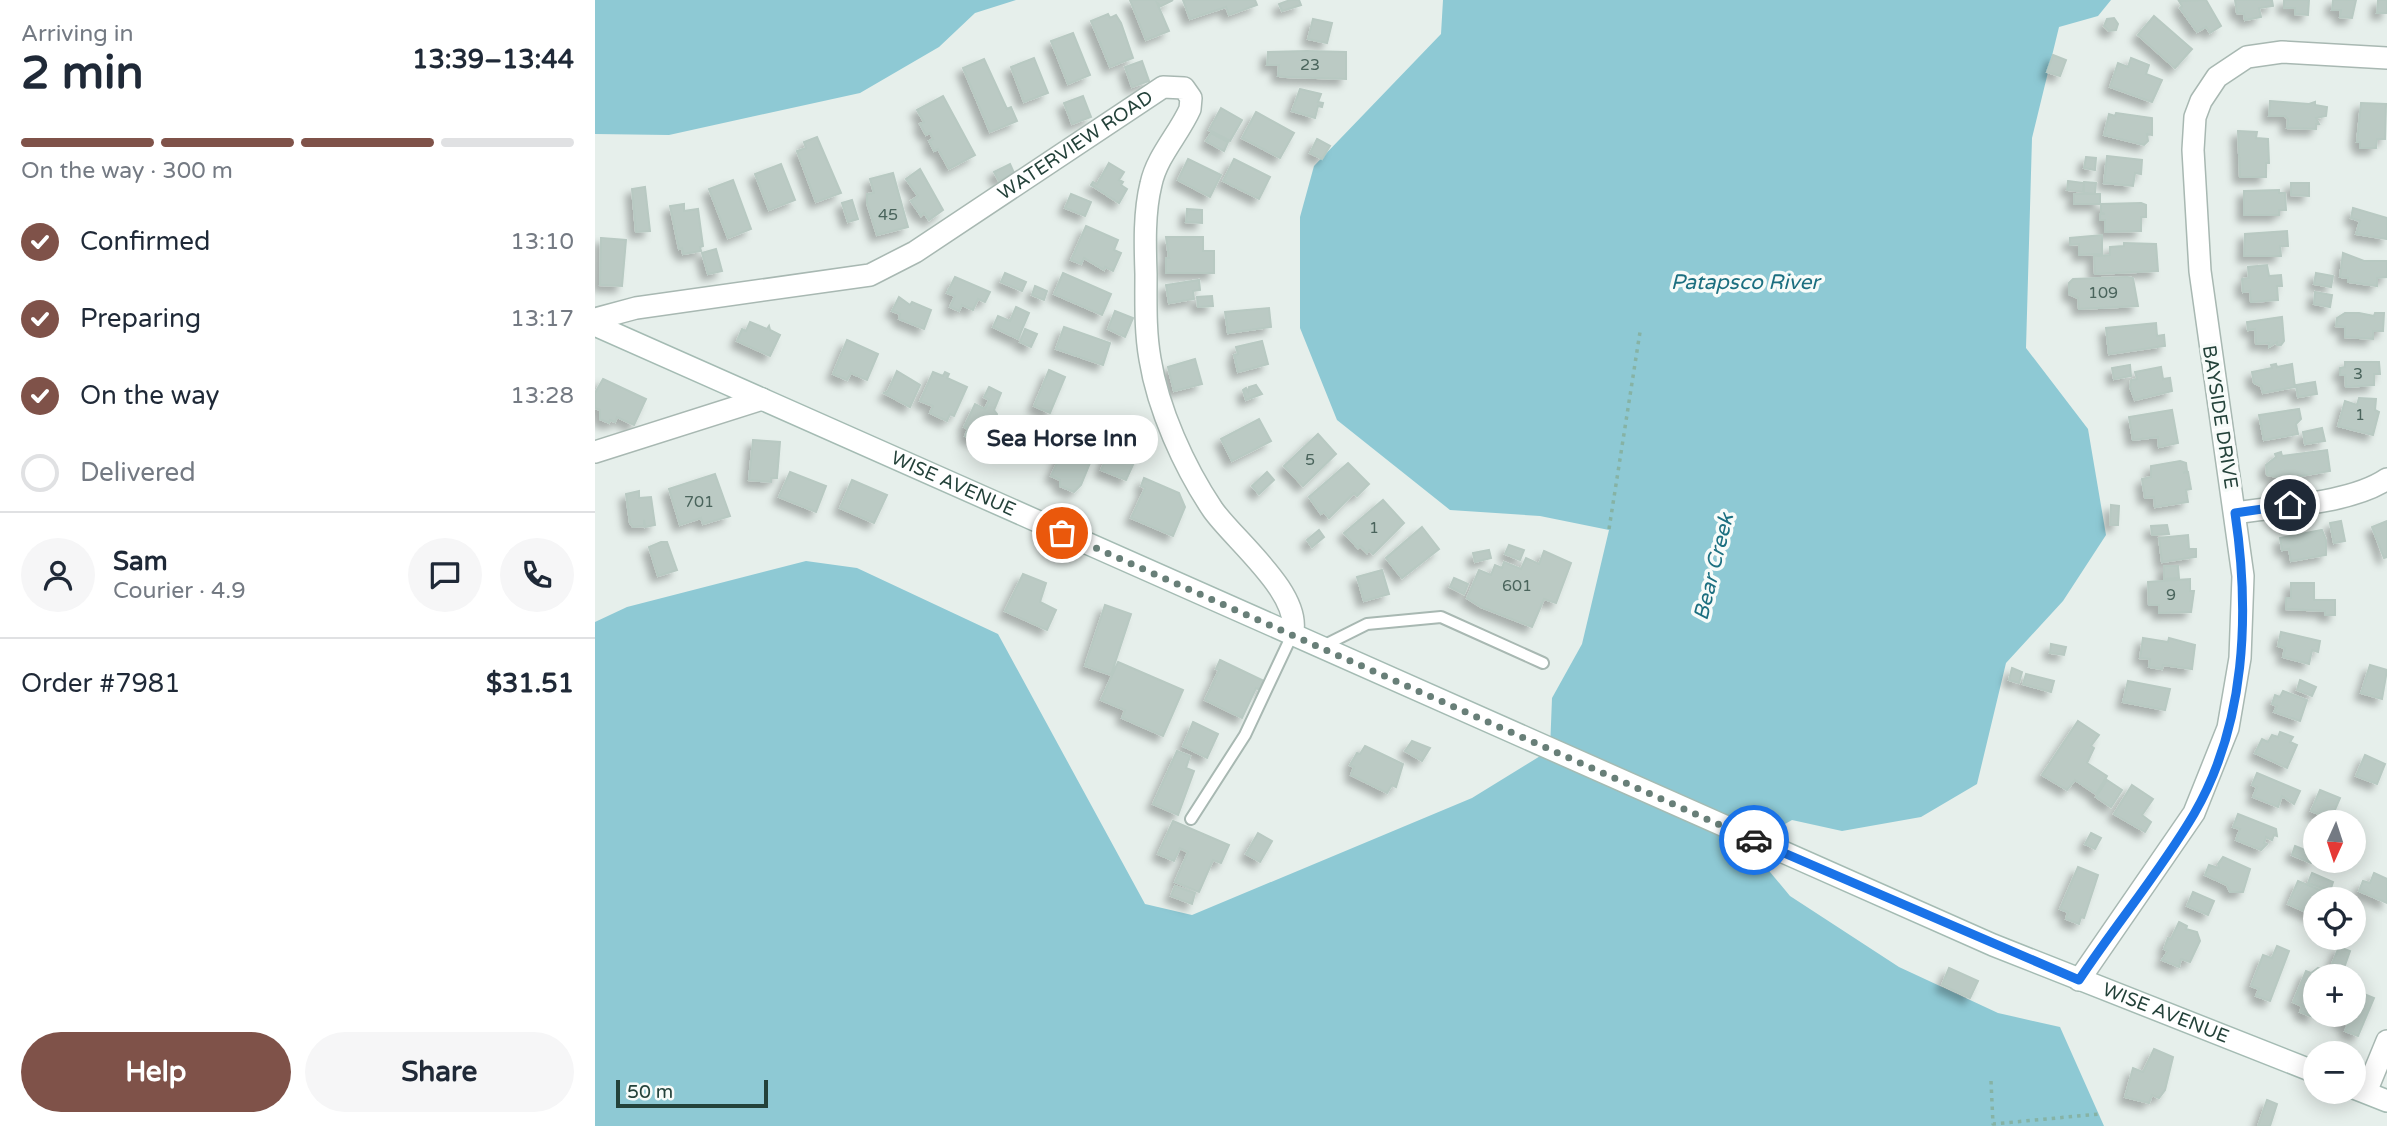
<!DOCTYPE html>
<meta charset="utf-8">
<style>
:root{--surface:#fff;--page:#f6f6f7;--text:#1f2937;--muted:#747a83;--line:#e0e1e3;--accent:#7f5249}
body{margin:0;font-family:"Varela Round",sans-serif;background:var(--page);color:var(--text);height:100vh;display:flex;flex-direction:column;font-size:26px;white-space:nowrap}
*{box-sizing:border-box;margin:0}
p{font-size:23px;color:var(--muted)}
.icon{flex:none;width:38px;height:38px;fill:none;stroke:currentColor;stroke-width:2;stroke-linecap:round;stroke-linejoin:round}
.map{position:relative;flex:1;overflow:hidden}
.details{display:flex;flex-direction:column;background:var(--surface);width:595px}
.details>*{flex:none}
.needle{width:46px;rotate:183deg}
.buttons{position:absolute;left:1708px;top:810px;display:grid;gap:14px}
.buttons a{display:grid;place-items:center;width:63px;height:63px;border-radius:50%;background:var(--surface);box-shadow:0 4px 18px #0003;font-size:35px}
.scale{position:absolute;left:21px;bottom:18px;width:152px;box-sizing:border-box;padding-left:7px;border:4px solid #24423a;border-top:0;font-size:19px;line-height:24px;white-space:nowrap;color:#24423a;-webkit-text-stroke:5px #f7fbf9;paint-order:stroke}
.pin{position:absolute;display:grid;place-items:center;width:60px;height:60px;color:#fff;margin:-30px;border:4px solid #fff;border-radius:50%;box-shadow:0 2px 7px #0007}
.courier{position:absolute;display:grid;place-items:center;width:70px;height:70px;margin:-35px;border:5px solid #1a73e8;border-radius:50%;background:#fff;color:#222;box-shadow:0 2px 9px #0007}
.bubble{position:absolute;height:49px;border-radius:24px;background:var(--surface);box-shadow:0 4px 18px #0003;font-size:23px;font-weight:700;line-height:49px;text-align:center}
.overview em{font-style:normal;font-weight:700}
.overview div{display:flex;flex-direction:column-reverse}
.overview{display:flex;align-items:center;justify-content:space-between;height:119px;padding:0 21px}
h1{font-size:46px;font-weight:700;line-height:52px}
.bar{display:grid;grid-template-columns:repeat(4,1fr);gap:10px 7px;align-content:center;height:84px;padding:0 21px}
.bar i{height:9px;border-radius:5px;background:var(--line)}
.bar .selected{background:var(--accent)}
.bar p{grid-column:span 4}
.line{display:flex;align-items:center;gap:18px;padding:0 21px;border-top:2px solid var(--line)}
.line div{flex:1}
.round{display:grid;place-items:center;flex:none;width:74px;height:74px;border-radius:37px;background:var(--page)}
ol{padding:0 21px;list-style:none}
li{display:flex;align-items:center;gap:21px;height:77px}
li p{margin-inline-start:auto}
li .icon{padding:7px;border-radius:50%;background:var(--accent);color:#fff;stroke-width:4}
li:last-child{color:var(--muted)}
li i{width:38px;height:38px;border:4px solid var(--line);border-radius:50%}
.button{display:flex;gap:14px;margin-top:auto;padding:14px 21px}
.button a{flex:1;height:80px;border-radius:42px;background:var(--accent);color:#fff;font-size:28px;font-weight:700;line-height:80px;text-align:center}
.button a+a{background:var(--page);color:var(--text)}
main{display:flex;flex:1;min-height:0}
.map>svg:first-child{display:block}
.water{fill:#8ec9d4}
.building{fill:#bbcac4;stroke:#b8c9c2;stroke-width:2;filter:url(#shadow)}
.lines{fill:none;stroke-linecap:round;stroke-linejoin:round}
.lane-casing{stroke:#a8b8b2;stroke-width:14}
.street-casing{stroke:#a8b8b2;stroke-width:24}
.secondary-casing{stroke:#a4bbb3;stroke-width:24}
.path{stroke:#86b3a5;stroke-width:3.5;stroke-dasharray:3.5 5;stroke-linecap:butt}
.lane{stroke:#fff;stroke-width:10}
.street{stroke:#fff;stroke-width:21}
.secondary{stroke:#fff;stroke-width:21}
.done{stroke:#687f78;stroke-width:7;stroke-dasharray:0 12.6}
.route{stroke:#1a73e8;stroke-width:9}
.labels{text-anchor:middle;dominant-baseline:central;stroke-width:7;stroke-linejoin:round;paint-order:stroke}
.number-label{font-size:16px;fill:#4a645c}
.street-label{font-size:19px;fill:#24423a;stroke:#f7fbf9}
.water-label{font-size:21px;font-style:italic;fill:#1c6f80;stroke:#f7fbf9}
</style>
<main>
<section class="details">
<div class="overview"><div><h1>2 min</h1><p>Arriving in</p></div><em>13:39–13:44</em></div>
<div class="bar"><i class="selected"></i><i class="selected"></i><i class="selected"></i><i></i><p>On the way · 300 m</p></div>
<ol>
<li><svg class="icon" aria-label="check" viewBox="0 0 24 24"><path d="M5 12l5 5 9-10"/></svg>Confirmed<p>13:10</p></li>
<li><svg class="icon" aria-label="check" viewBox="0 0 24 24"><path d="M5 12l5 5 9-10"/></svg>Preparing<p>13:17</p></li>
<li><svg class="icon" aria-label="check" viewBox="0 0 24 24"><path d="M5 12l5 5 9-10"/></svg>On the way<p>13:28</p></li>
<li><i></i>Delivered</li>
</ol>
<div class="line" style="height:126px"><a class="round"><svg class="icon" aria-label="person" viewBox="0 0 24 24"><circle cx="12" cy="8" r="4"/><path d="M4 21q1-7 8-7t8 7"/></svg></a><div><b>Sam</b><p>Courier · 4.9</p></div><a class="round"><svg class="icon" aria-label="chat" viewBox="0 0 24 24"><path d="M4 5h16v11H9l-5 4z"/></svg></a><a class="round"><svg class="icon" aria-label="phone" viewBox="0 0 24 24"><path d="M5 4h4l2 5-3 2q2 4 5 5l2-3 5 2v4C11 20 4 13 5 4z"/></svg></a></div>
<div class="line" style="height:91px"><div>Order #7981</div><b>$31.51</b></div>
<div class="button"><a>Help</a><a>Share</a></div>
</section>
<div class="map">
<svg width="1792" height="1126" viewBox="0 0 1792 1126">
<defs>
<filter id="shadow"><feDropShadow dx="-6" dy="6" stdDeviation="3.5" flood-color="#0004"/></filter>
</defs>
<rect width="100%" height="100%" fill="#e6efeb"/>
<path class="water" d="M0,0h421l-41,13 -36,34 -79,46 -191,42 -74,-1z
M848,0h668l-13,16 -39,11 -27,111 -6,210 62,81 18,106 -43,66 -57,62 -29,121 -56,33 -79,14 -50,-11 -14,8 -13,30 5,14 20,24 109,71 99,46 62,14 44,99h-1509v-504l32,-15 179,-46 51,7 141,66 147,270 47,11 280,-117 78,-48 2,-52 30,-54 27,-114 -69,-14 -90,-6 -113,-90 -37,-92v-111l14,-51 127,-132z"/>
<path class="building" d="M535,0h43l-12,6 -4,-3 12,28 -23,9z
M588,0h72l2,5 -28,10 -3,-8 -36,12z
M695,0h9l2,5 -19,6 -3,-7z
M1611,0l15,26 -11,7 -4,-6 -9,5 -17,-24 2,-2 -3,-5z
M1640,0h37l1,6 -14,2 2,9 -16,3 -1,-6 -7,-1z
M1689,0h25l-1,15 -13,-1v-6h-11z
M1738,0h23l-4,18 -12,-1 1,-7h-9z
M1783,0h9v13h-10z
M513,14l2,4 6,-3 5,8 12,35 -23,9 -19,-46z
M1559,16l38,33 -17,19 -37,-33z
M1519,18l4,6 -2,6 -7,1 -5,-5 3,-7z
M718,19l19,4 -5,20 -19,-4z
M478,33l17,42 -22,9 -17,-43z
M712,51l39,1v27l-60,-2 -8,-1 1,-11h-12l1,-13z
M1458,55l13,5 -6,16 -13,-4z
M439,58l14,35 -24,9 -13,-35z
M1536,58l18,7 -3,9 16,6 -10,22 -42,-15 8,-24 10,4z
M389,59l23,50 4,-2 6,14 -27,11 -27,-64z
M547,61l7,20 -17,6 -7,-20z
M705,89l21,5 -3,8 5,1 -1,4 -4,-1 -3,12 -23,-7z
M348,96l32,59 -26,14 -11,-20 -4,2 -5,-10 4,-2 -3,-6 -4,2 -6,-11 4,-2 -7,-12z
M488,96l8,21 -19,7 -8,-21z
M1675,101l39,3 6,-2v3l12,2 -1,9 -10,2 3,6h-3v5l-29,-1 1,-9 -3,-3h-16z
M1766,103l25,1 -1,35h-8l-1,9h-16v-6h-3z
M626,108l21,12 -12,21 -21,-11z
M661,112l38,21 -14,25 -38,-20z
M1521,113l36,5v17l-5,-1 1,7 -4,4 -40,-10 5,-21 6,2z
M1643,131l19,1 -1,6 12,1 1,24h-3v14h-26z
M616,133l17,9 -4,9 -18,-10z
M222,137l24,56 -25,9 -19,-51 9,-3 -2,-6z
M722,139l13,7 -8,13 -12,-6z
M1512,156l35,4 -1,14 -6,-1 -2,13 -29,-3z
M1491,157l10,1 -1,12 -11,-2z
M593,159l33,16 -11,22 -32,-17z
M639,159l36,18 -11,22 -36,-18z
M514,163l15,9 -5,8 4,2 -2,3 6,4 -8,14 -28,-18 2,-3 4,2z
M186,164l14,36 -26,10 -14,-36z
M415,164l4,9 -15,8 -5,-9z
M325,169l23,41 -14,10 -5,-7 -3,3 -10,-15 7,-5 -12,-17z
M298,173l15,54 -31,8 -10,-32v-9l7,-1 -4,-14z
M138,180l18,49 -23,9 -19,-49z
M1473,181l16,2 -1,9 -16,-2z
M1489,182l12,1 -1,11 -11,-1z
M1696,183h18v13l-18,-1z
M50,187l5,44 -14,1 -4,-43z
M1684,190v3h6l1,17h-7v5h-35v-24z
M476,194l20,8 -6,14 -20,-8z
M1479,194h26v10h-26z
M257,200l6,19 -10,3 -6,-19z
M1546,203l5,2v12h-5v14l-36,1v-12h-5v-6h5l-4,-1v-9z
M89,204v7l14,-2 5,37 -3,1 1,4 -18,3 -1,-6 -3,1 -9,-43z
M1758,208l34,10v21l-31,-5 4,-13 -9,-3z
M592,209l15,1v13l-16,-1z
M491,226l32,14 -4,10 7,3 -8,18 -8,-4 -1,3 -20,-12 -3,6 -10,-4z
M1692,231l1,15h-8l1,10h-37l1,-22z
M1507,235v19l-23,1v-11l-9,1v-7z
M571,237h37v14h11v22h-48v-15h3z
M6,238l25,2 -4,46 -22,-1z
M1529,243l32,1 2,27 -63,3 -1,-18 16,-1v-8l14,-1z
M121,249l6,22 -14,3 -6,-21z
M1748,253l21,8h23v16l-10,1v8l-29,-4v-4l-8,-1z
M1672,265l2,11 12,-1 1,11h-5l1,14 -27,2 -1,-11 -7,1 -1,-13 7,-1 -1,-11z
M410,273l21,9 -4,9 -21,-9z
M468,273l48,21 -9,21 -48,-21z
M1721,273l17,3 -2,11 -17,-3z
M360,277l35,15 -5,10 -7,-3 -5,11 -11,-5 -3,6 -9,-4 5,-11 -8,-3z
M1532,277l6,1 5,28 -59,3 -1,-11 -9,-4v-11l4,-4z
M604,280l1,10 -7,1 1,8 -25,4 -3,-18z
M440,286l12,5 -3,9 -12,-5z
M1720,292l17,3 -2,12 -16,-3z
M617,296l1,10 -15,1 -1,-10z
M304,297l11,8 2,-3 19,8 -7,19 -25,-10 1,-5 -8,-3z
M421,307l13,6 -11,26 -25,-12 5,-11 12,5z
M674,308l2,19 -43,6 -3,-21z
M520,311l18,7 -8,19 -17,-8z
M1764,313l15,3 1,-3h9l-1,18h-10v8l-28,-2v-10l-9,-1 1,-8 8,-5z
M1687,317l2,24 -3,4h-4v-3l-8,5v-4l-13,1 -1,-15 -7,1 -1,-8z
M155,322l17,7 2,-3 1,4 10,5 -10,21 -33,-15 5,-12 4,2z
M1561,323l1,13 7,-1 1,11 -56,8 -3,-26z
M469,327l46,16 -7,22 -47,-16z
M430,329l12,5 -6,13 -11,-5z
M252,340l31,14 -11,26 -16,-7 -4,7 -14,-6z
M667,341l6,23 -30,8 -4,-17 4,-1 -2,-7z
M600,359l7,25 -28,7 -6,-24z
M1750,362h34l1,12h-6v11l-28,2 -1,-12h-5v-7l5,-1z
M1681,364l1,3 15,-3 3,23 -32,6 -2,-7 -7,-3 -2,-11 20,-4 -1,-3z
M1535,365l1,11 -17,3 -2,-11z
M1566,367l2,12 7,-1 2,13 -37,9 -5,-13 1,-7 6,-1 -2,-7z
M454,370l16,7 -15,36 -16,-7z
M302,371l23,14 -10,22 -26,-14 4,-2z
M338,372l10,4 2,-4 4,2 -2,4 20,9 -13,29 -4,-2 -3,7 -17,-8 3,-7 -13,-5z
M8,379l43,20 -12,26 -17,-8 -2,5 -5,-2 -1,3 -9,-4v-9l-5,-2v-15z
M1720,382l2,12 -19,3 -2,-12z
M661,385l6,9 -16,6 -3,-10 3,-2 2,4 1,-5z
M394,387l12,6 -7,17 3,4 -11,23 -2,-1 -4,6 -15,-6 3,-7 -4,-2 11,-23 10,5 4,-9 -5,-3z
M1764,398l17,1 -1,11 4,2 -6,23 -35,-9 7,-25 12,4z
M1704,409l2,10 -5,5 2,10 -34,6 -5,-25z
M1577,410l6,33 -19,4 -1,-10 -25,3 -4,-23z
M664,419l12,22 -39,20 -11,-22z
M505,423l8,4 -9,15 -6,-3z
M1727,428l3,13 -20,3 -2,-12z
M522,434l12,5 2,-4 7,3 -2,5 6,2 -16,35 -25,-10z
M723,434l18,20 -33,32 -19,-20z
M158,440l27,2 -3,36h-6v4l-22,-2z
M477,450l20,8 -11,27 -7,7 -14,-6v-6l-9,-4 11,-24 10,5z
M1732,450l3,21 -53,9v-3l-10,-2 -1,-10 10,-8 -1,-3 6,-2 1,4z
M1585,461l6,2 1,8 -4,2 5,-1 3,17 -5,1 2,12 -33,5 -1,-10 -9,1 -3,-19 9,-2v-11z
M753,463l21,21 -12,12 -3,-3 -25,25 -5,-6 -3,2 -12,-17z
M195,472l36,14 -10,26 -37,-15z
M672,472l7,8 -15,14 -7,-8z
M120,474l15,42 -27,8 -2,-6 -21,7 -11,-36z
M549,478l35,15 6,14 -12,29 -42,-18 14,-30 -4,-2z
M257,480l35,15 -13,28 -34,-15z
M44,491v7l12,-1 4,28 -10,2 -1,-7v6l-11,1 -3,-4 -4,-29z
M788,500l21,23 -31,31 -4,-4 -2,3 -7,-7 -2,2 -14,-15z
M1516,505l8,1 -1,19h-8z
M1746,521l4,20 -11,2 -4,-20z
M1792,521v36l-3,1 -12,-31z
M1572,525l2,9 -17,1 -1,-9z
M827,527l17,22 -37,29 -16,-20z
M724,530l5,7 -12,10 -5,-7z
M1727,530l4,10v15l-35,6 -2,-12 -7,1 -2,-12z
M1593,535l1,14h7v8l-34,5 -3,-24z
M66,542h6l10,28 -19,6 -9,-29z
M914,545l15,5 -4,10 -15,-6z
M894,550l2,8 -16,4 -2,-9z
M949,551l27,12 -15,40 -12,-4 -12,28 -51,-20 -14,-9 12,-28 12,5 4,-10 7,3 2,-6 17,7 5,-11 13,6z
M1569,566h14l1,12 -15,1z
M787,570l7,24 -25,7 -7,-24z
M428,574l23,9 -6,19 16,8 -9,20 -42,-19z
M859,578l14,6 -4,10 -14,-7z
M1595,579v12h4l-3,21 -32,1v-8h-10l-1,-23z
M1696,583h23v17h21v15h-10v-4l-39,-2v-11h5z
M510,605l26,9 -20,61 -26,-9z
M1686,632l39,9 -2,11 -6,-2 -3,14 -26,-7 2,-9 -7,-2z
M1548,638l25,4 1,-4 26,7 -3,24 -29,-4 -1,4 -13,-2 1,-8 -10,-1z
M1456,644l15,3 -2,8 -14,-2z
M625,660l44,21 -4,9 -4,-2 -14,30 -37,-18 14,-30 -3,-1z
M523,662l65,28 -20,46 -41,-18 3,-8 -24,-10z
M1775,665l17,5 -5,29 -21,-6z
M1417,668l10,4 -3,11 -10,-3z
M1431,674l28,7 -3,11 -28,-8z
M1705,680l16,7 -4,9 -15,-6z
M1533,681l42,8 -5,21 -42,-8z
M1688,691l24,9 -7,21 -26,-9 3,-6 -5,-2 3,-9 5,2z
M1483,721l21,14 -8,11 3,2 -7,15 20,13 -11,18 -21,-14 -8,10 -25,-15z
M598,722l25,12 -11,24 -24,-12z
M1685,732l13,5 -3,5 7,3 -10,23 -32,-15 7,-14 6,3 4,-7 6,2z
M817,741l18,7 -8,13 -17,-10z
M770,746l38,18 -7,23 -4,-2 -5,8 -36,-18 3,-8 -4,-2 7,-12 3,1z
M582,751l13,5 -4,12 8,3 -16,44 -25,-11z
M1770,755l20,9 -8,20 -21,-8z
M1662,773l43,18 -6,13 -12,-8 -4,11 -25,-10 4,-10 -5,-2z
M1512,780l15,10 -11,17 -15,-10z
M1537,785l21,14 -11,16 9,7 -6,10 -31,-18z
M1725,790l20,8 -9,21 -20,-8z
M1643,814l38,15 1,7 -3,-1 -2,5 -6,-3 -2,6 3,1 -6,6 -25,-10 4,-11 -7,-2z
M578,821l56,24 -8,18 -8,-3 -14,32 -24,-10 13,-30 -8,-4 -6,13 -16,-7z
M663,833l14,8 -12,21 -14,-8z
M1496,833l10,5 -6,11 -10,-5z
M1700,846l20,8 -4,9 -19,-8z
M1628,857l27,12 -7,23h-13l-3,-7 -22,-10 4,-10 10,3 -1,-4z
M1483,867l20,8 -14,43 -3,-1 -2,7 -13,-5 2,-7 -8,-3z
M1717,873l21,9 -3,9 -22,-8z
M1779,873l13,6v24l-28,-12 4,-10 7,2z
M1703,881l27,11 -3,8h-7v16l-27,-12z
M580,886l20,7 -3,11 -21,-8z
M1598,892l21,9 -6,14 -21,-9z
M1584,922l8,4 -1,3 11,3 3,9 -10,21 -9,-3 -2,8 -17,-7 6,-9 -4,-2 4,-11 3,1z
M1682,946l12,5 -19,50 -14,-5 3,-7 -8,-3 12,-31 9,3z
M1744,947l11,4 -6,17 -12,-4z
M1354,968l29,13 -8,17 -28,-13z
M1723,968l9,4 -2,4h-10l-2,41 -13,-5 2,-6 -9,-4 13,-31 5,2z
M1759,990l20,8 -16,38 -13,-5 3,-6 -9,-4 2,-6h13z
M1559,1049l19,8 -8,33 -6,8 -7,-3 -3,8 -24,-6 8,-29 10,4z
M1672,1100l10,4 -7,22h-12z"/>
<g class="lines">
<defs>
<path id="lane" d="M726,647l46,-23 74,-7 102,46
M596,819l54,-84 47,-100"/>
<g id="street">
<path id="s1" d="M0,319l41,-11 234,-33 45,-23 248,-165 21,1 7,10 -1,11c-11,25 -33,47 -39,75 -7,28 -6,61 -5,90 0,28 -1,57 4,85 8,50 34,108 63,151 22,31 91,85 79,125"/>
<path d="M0,452l167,-53"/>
<path d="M1640,513c44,-7 115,-9 152,-34"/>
<path d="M1484,980l115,-167 34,-85 12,-70 3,-82 -43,-305 -7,-121 2,-33 6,-16 16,-24 30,-20 35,-5 105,6"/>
<path d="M1771,1092l21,-51"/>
</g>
<g id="secondary">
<path id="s2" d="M0,325l1398,620 322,127"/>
<path d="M1759,1088l33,13"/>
</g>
</defs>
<use href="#lane" class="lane-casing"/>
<use href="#street" class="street-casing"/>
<use href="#secondary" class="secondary-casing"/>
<path class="path" d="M1014,529l31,-197
M1396,1081l2,43 106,-10"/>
<use href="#lane" class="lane"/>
<use href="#street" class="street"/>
<use href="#secondary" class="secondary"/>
</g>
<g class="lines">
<path class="done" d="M467,533l692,307"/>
<path class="route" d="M1159,840l325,140c37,-56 81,-108 115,-166 52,-90 56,-201 41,-301l55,-8"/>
</g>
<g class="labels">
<g class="number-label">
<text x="715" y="65">23</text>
<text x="293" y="215">45</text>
<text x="1508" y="293">109</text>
<text x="1763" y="374">3</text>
<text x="1765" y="415">1</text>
<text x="715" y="460">5</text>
<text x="104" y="502">701</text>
<text x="779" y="528">1</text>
<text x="922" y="586">601</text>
<text x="1576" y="595">9</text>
</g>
<g class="street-label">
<text stroke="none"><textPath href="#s1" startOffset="522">WATERVIEW ROAD</textPath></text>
<text transform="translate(1625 417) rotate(81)">BAYSIDE DRIVE</text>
<text stroke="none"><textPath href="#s2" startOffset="392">WISE AVENUE</textPath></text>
<text stroke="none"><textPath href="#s2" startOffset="1715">WISE AVENUE</textPath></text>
</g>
<g class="water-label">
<text x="1150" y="282">Patapsco River</text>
<text transform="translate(1119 567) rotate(-76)">Bear Creek</text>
</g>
</g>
</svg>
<div class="buttons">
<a><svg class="needle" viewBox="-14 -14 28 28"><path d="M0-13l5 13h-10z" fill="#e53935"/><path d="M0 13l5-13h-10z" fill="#747a83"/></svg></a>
<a><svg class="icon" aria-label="locate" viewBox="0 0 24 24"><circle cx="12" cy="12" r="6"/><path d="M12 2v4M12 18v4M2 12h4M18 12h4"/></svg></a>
<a>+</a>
<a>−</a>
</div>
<div class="scale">50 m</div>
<div class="pin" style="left:467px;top:533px;background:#ea580c"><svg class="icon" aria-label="bag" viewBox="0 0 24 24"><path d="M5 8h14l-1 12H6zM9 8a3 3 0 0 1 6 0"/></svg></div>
<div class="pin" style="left:1695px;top:505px;background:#1f2937"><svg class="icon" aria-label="home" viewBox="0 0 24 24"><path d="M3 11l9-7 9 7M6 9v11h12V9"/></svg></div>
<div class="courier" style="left:1159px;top:840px"><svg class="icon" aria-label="car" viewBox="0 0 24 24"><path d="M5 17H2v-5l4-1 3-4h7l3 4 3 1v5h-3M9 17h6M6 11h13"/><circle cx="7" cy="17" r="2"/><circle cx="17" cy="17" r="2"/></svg></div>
<div class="bubble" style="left:371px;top:415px;width:192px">Sea Horse Inn</div>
</div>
</main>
